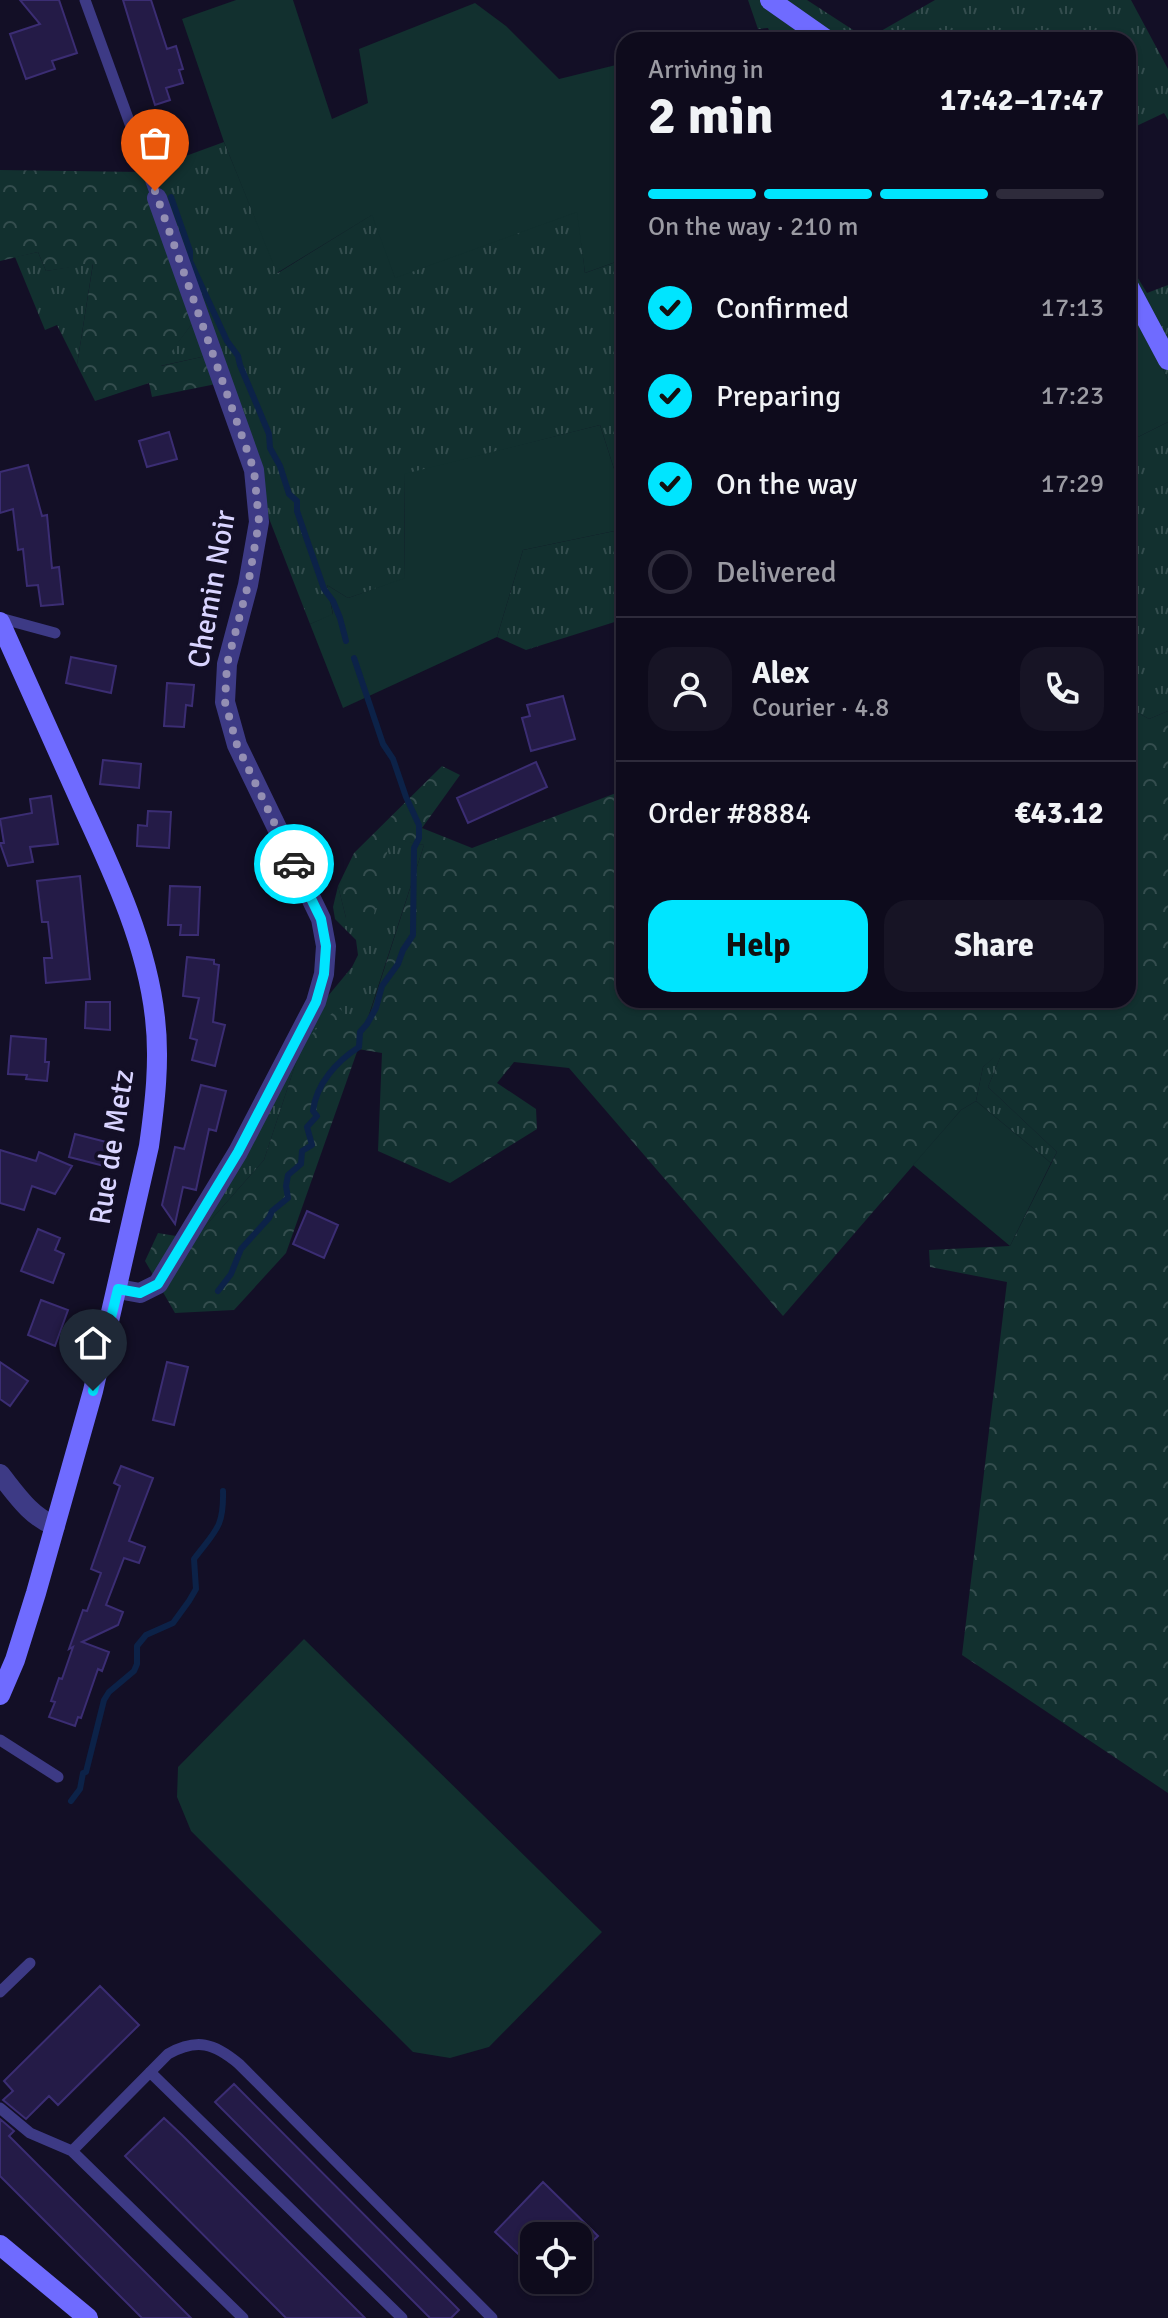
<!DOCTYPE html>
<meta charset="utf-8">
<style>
:root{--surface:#0e0b1c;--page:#171425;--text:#f1f3f6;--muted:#9b9ba3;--line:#2e2b3b;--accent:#00e5ff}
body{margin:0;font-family:Signika,sans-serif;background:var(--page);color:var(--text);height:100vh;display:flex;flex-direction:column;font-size:30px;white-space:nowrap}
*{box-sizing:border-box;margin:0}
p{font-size:26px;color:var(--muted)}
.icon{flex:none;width:44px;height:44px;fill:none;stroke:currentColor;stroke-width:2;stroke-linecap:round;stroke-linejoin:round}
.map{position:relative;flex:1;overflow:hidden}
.sheet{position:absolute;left:616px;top:32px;width:520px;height:976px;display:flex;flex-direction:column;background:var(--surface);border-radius:24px;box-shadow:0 2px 6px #0004,0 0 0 2px var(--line)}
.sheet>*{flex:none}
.controls{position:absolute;left:520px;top:2222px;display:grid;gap:16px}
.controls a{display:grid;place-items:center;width:72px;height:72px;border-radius:16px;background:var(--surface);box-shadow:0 2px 6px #0004,0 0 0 2px var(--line);font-size:40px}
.pin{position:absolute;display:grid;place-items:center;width:68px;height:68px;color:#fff;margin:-82px -34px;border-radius:50% 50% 50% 0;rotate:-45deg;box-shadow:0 0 8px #0007}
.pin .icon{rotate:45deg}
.courier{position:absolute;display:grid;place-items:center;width:80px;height:80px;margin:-40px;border:6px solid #00e5ff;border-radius:50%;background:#fff;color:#222;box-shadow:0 2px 10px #0007}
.headline em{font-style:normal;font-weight:700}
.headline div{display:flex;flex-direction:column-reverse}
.headline{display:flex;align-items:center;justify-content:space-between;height:136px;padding:0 32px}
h1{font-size:52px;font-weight:700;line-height:60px}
.bar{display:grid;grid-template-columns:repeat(4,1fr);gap:12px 8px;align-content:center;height:96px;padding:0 32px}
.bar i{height:10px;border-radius:6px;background:var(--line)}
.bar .active{background:var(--accent)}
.bar p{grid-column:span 4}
.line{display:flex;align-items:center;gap:20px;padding:0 32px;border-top:2px solid var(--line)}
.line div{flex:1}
.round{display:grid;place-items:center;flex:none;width:84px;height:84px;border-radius:24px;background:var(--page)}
ol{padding:0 32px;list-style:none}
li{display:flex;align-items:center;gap:24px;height:88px}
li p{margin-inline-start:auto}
li .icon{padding:8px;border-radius:50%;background:var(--accent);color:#111;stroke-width:4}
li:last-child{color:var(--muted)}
li i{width:44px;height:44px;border:4px solid var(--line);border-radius:50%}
.primary-button{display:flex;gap:16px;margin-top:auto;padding:16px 32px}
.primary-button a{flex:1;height:92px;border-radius:24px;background:var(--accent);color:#111;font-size:32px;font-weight:700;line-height:92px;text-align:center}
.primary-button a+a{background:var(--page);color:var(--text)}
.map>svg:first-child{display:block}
.grass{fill:url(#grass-tufts)}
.forest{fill:url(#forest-crowns)}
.garden{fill:#12302f}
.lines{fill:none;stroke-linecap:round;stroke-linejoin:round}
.stream{stroke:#0c2248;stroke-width:6}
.building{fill:#241b47;stroke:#3b2d73;stroke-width:2}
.lane{stroke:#3d3a85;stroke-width:11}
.street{stroke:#3d3a85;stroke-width:20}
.secondary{stroke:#6f6bff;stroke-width:20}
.done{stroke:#948fb3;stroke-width:8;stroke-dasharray:0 14.4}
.route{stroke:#00e5ff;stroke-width:10}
.labels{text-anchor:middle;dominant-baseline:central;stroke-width:7;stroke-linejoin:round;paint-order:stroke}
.street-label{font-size:30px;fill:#d9d4ff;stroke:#130f26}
</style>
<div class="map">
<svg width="1168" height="2318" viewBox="0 0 1168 2318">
<defs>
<pattern id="grass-tufts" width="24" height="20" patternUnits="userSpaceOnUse" patternTransform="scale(2)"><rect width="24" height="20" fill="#12302f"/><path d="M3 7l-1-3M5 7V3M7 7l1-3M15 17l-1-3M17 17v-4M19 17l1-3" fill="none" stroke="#344d4e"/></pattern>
<pattern id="forest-crowns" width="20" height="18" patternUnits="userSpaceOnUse" patternTransform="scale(2)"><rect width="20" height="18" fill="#12302f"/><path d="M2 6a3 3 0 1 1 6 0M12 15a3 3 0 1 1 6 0" fill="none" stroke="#344d4e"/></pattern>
</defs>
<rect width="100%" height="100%" fill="#130f26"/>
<path class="grass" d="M748,0h59l60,39 68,-39h196l37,69v51l-4,-7 -36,17v-90h-355l-5,-12 -10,1z
M224,142l54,131 95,-59 22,63 183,-66 7,62 39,-14v241l-24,-75 -196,50 1,104 -57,19 -21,-13 6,30 -23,9 -104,-268 -46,10 34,-45 -52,-149z
M38,252l8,19 47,-8 -16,102 -20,-40 -12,5 -30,-73z
M1128,262l19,31 21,-8v95l-29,-58 -11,3z
M1168,422v289l-19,8 -21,-12v-265z
M624,529v90l-98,31 -29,-13 26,-87z
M390,838l34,7 -61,188 -61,11 -38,116 -70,79 129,-237 29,-35 6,-12 -2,-15 -21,-21 -2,-12 5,-21 8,32z
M1004,1048l-16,39 69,65 -6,11 -75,-62 7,-34z"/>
<path class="forest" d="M0,170l142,2 52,149 -33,45 45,-10 10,28 -64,13 -3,-14 -54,18 -18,-36 16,-101 -47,7 -8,-19 -38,9z
M1128,707l21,12 19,-8v1082l-206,-138 45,-373 -77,-15 -1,-17 81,-4 47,-94 -69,-65 15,-37 -20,17 -7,34 -15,9 -178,206 -214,-248 -55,-6 -17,21 39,26 1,20 -87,54 -72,-32 4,-98 -24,-4 -72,204 -52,57 -59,3 -30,-52 13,-28 36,6 70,-79 38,-116 36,-37 26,25 60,-187 -34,-6 -17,80 -27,-1 -8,-32 16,-33 88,-87 18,9 -38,53 50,20 152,-58v210h504z"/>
<path class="garden" d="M236,0h57l39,119 36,-16 -9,-54 116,-46 31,23 53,53 65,-16v196l-39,14 -8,-61 -182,66 -23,-63 -95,58 -53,-131 -42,-123z
M1139,321l29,59v42l-40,20v-117z
M600,425l24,75v29l-101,21 -26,87 -154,71 -33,-84 23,-10 -6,-29 21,13 57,-20 -1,-104z
M976,1101l75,62 -41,83 -97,-81 48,-55z
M304,1639l298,293 -113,115 -39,11 -37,-6 -222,-221 -14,-34 1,-30z"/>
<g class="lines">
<path class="stream" d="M171,197l19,54v10l37,80 11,15 2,9 29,69 1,14 10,18 9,28 8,7v10l27,78 9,12 7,17 6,23
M218,1291l13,-17 10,-25 28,-31 3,-7 16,-13 -2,-12 2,-11 13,-11 1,-13 10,-6 -5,-18 10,-11 -4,-5c3,-27 24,-50 46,-64l1,-15 7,-8 9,-16 6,-22 16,-22 5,-14 10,-15 1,-87 5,-10v-13l-13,-28 -13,-38 -10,-15 -29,-86
M71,1801l9,-12 3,-16 3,-1 18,-72 5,-8 25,-21 3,-7v-18l9,-11 27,-12 16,-22 7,-12 -2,-30c21,-28 30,-31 29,-68"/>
</g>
<path class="building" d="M20,0h39l18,53 -25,8 3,8 -29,10 -16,-45 30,-10z
M123,0h28l16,49 9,-3 7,23 -4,1 4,13 -17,5 4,12 -15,5z
M169,432l8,27 -30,8 -8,-26z
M28,465l14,51 5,-1 5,53 7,-1 4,37 -22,2 -3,-21 -11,1 -4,-37 -5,1 -5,-41 -13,4v-41z
M71,657l45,9 -5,27 -45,-10z
M167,683l27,2 -2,21 -6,-1 -2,22 -20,-1z
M563,696l12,43 -44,12 -9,-33 8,-2 -3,-11z
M103,760l38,4 -2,24 -39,-4z
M536,762l11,25 -79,36 -11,-25z
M51,796l7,48 -28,3 3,15 -25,4 -8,-23h4l-4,-24 32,-6 -2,-14z
M148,811l23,1 -2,36 -32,-2 1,-21 9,1z
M80,876l10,103 -44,4 -2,-25h8l-4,-36h-6l-5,-41z
M170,886l30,1 -2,48h-18l1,-10h-13z
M187,957l27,3v4l5,1 -6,57 12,3 -10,41 -23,-6 5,-20 -7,-2 9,-40 -16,-2z
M86,1002h24v28l-25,-2z
M11,1036l35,3 -1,23h4l-2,19 -21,-2 1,-4 -19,-1z
M201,1085l25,6 -10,40 -7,-2 -13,61 -13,-3 -8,37 -13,-19 13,-58 9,2z
M75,1134l43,11 -6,23 -43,-11z
M0,1150l36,11 3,-9 33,14 -17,28 -23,-8 -8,24 -24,-7z
M307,1211l31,14 -14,33 -31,-14z
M38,1229l22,9 -5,12 9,4 -11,29 -32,-12z
M41,1300l27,10 -13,36 -27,-11z
M0,1362l28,19 -18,25 -10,-7z
M167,1362l21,5 -14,58 -21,-5z
M121,1466l32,12 -24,63 16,6 -6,16 -15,-5 -18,47 17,7 -5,13 -36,17 27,10 -7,19 -4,-2 -17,49 -3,-1 -3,9 -26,-9 6,-15 -4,-1 8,-23 3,1 11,-32 -4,2 14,-39 4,1 14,-38 -10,-4 29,-83 -6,-3z
M100,1986l39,39 -81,80 -9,-9 -23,23 -23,-19 10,-9 -9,-10z
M234,2084l225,226 -8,8h-21l-215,-216z
M164,2118l18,17 183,183h-79l-161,-162z
M0,2119l14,12 -5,5 182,182h-49l-142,-142z
M543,2182l55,54 -20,19v-19h-44v33l-39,-37z"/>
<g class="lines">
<path class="lane" d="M85,0l72,198
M0,618l55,15
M0,1740l58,37
M0,1992l30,-29
M150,2072l252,246
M0,2108l30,25 42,18 96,-97c29,-16 46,-11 71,10l253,254
M72,2151l171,167"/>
<path class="street" d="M118,1289l22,4 18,-9 80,-132 78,-150 8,-28 2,-28 -5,-27 -84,-174 -12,-43 2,-38 21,-79 11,-63 -5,-52 -97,-272
M0,1474c16,20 30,42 55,52"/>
<path class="secondary" d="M770,0l57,40
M1128,285l40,75
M0,622c27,61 55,122 82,183 31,67 65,139 73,213 5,42 0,85 -6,128l-56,245 -57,202 -21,67 -15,35
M0,2245l88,73"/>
</g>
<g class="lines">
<path class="done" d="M155,191l99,279 5,52 -11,63 -21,79 -2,38 12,43 57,119"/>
<path class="route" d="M93,1391l25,-102 22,4 18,-9 80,-132 78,-150 8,-28 2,-28 -5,-27 -27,-55"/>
</g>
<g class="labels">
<g class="street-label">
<text transform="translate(212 589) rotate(-80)">Chemin Noir</text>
<text transform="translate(112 1147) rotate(-81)">Rue de Metz</text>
</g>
</g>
</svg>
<div class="controls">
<a><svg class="icon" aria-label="locate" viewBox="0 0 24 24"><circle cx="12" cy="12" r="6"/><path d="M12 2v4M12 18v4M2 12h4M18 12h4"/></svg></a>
</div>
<div class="pin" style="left:155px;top:191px;background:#ea580c"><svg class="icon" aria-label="bag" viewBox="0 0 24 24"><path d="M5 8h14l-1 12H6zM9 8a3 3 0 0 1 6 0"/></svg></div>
<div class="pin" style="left:93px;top:1391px;background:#1f2937"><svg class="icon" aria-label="home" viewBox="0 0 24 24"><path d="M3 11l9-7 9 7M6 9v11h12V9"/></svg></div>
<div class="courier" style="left:294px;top:864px"><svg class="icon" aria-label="car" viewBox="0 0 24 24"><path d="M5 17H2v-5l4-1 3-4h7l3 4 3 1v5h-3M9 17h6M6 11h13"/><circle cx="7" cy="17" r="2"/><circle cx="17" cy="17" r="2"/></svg></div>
<section class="sheet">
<div class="headline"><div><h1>2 min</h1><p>Arriving in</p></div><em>17:42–17:47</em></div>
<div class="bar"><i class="active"></i><i class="active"></i><i class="active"></i><i></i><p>On the way · 210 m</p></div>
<ol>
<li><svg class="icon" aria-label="check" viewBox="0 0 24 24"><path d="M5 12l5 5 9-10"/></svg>Confirmed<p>17:13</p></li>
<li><svg class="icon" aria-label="check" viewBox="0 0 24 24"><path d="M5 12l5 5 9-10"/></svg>Preparing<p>17:23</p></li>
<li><svg class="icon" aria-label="check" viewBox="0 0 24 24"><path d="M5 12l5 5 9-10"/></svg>On the way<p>17:29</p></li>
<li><i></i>Delivered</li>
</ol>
<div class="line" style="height:144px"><a class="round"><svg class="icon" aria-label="person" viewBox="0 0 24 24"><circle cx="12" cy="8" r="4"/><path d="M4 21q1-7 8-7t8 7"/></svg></a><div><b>Alex</b><p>Courier · 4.8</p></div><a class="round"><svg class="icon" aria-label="phone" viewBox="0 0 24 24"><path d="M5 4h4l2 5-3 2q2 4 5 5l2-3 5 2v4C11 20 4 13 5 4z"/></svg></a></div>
<div class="line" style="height:104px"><div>Order #8884</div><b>€43.12</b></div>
<div class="primary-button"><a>Help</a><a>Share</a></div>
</section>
</div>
